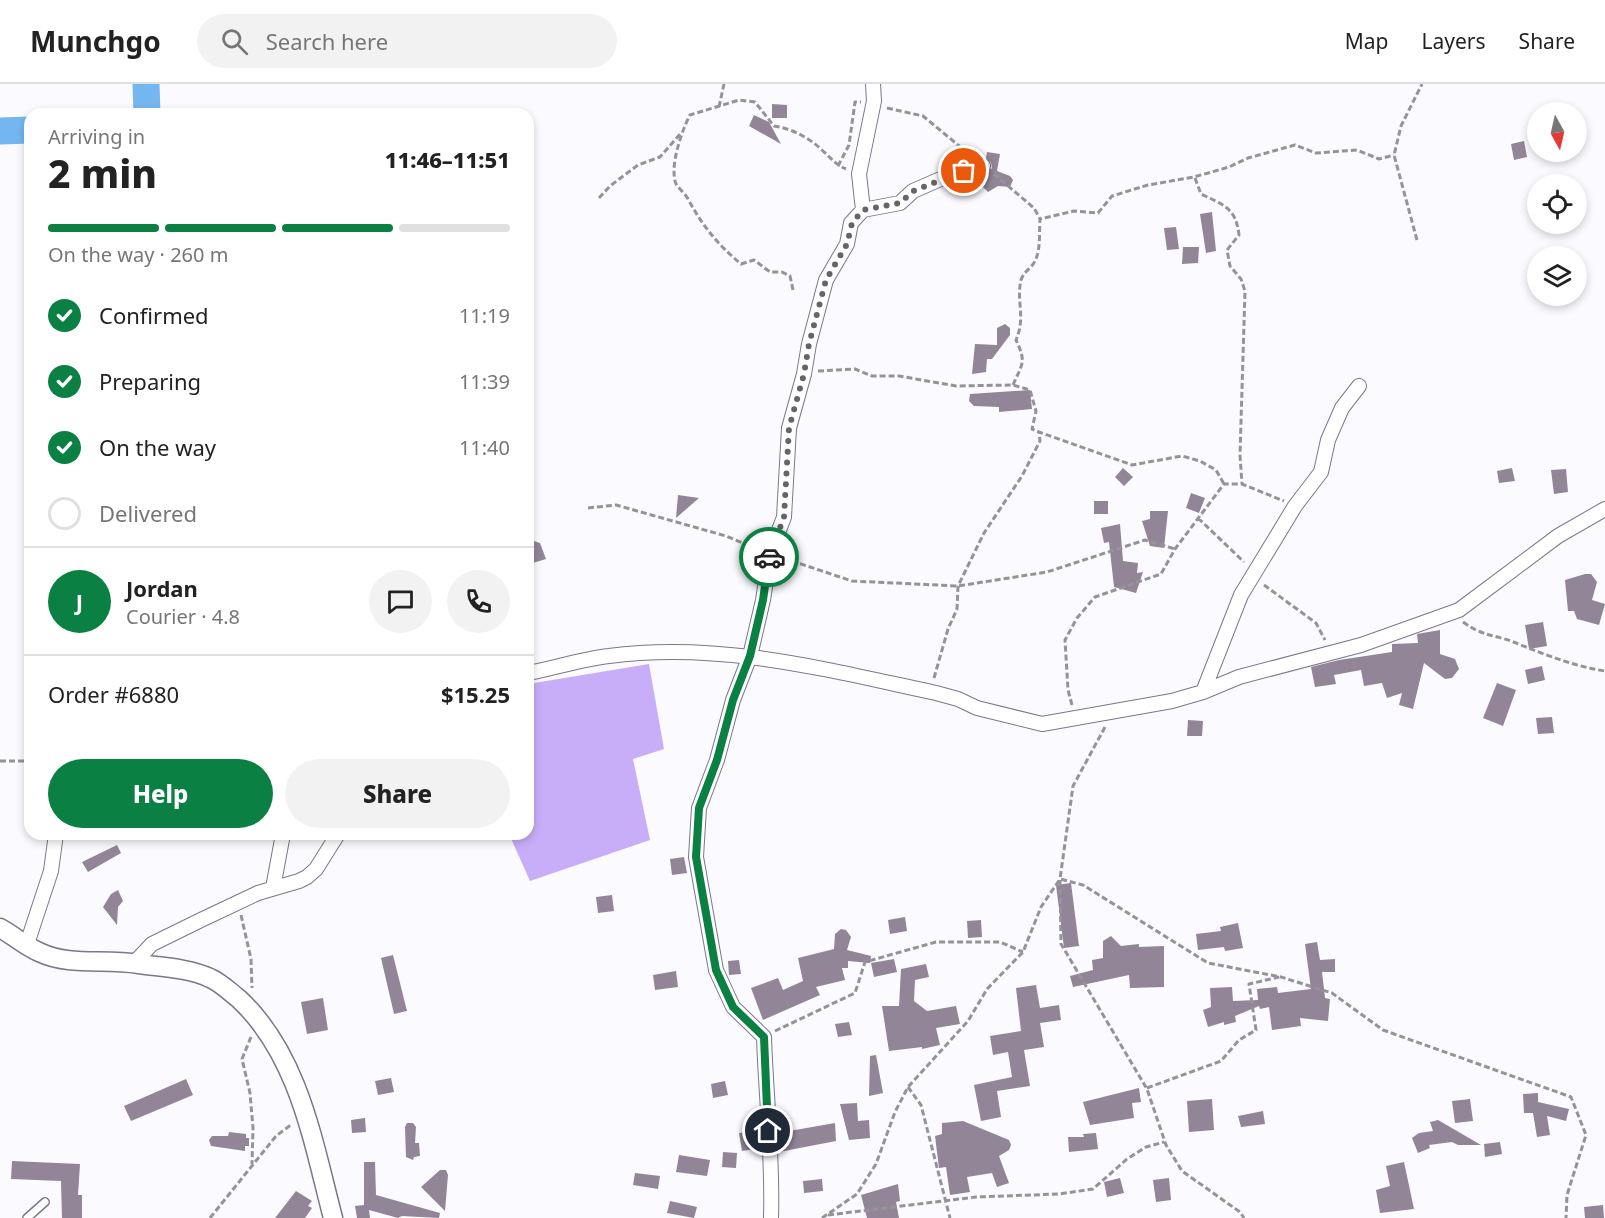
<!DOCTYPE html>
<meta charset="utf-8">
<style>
:root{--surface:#fff;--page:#f2f2f2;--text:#222;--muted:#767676;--line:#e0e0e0;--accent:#0b8043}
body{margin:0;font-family:"Noto Sans",sans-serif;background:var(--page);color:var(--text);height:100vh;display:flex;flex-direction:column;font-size:22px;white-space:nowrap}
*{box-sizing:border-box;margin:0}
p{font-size:20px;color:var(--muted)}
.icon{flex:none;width:33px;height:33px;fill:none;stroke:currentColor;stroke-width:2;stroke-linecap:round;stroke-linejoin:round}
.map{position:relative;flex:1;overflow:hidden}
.details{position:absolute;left:24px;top:24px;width:510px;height:732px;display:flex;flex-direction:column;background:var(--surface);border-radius:18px;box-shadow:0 3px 9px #0003}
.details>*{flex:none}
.needle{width:39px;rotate:172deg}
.fabs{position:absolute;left:1527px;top:18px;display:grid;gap:12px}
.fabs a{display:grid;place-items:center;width:60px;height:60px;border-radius:50%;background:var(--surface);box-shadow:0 3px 9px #0003;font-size:30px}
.pin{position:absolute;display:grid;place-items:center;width:51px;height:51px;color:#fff;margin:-26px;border:3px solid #fff;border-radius:50%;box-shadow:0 2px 6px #0007}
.courier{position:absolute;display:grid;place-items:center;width:60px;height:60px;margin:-30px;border:4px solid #0b8043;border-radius:50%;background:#fff;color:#222;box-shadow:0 2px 8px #0007}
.summary em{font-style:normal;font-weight:800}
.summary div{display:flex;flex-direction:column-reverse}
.summary{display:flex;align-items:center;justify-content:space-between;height:102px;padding:0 24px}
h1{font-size:39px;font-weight:800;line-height:45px}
.bar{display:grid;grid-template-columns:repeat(4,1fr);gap:9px 6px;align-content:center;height:72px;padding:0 24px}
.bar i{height:8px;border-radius:4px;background:var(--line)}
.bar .current{background:var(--accent)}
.bar p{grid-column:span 4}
.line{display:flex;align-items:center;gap:15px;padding:0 24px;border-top:2px solid var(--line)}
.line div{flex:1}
.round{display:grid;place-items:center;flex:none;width:63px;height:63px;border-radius:32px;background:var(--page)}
ol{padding:0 24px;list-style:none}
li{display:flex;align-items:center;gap:18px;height:66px}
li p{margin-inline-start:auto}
li .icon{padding:6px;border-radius:50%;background:var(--accent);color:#fff;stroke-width:4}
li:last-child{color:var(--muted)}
li i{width:33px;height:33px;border:3px solid var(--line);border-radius:50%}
.action{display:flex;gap:12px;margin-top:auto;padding:12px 24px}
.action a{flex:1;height:69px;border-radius:36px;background:var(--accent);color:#fff;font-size:24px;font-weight:800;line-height:69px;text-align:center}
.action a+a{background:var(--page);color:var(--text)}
header{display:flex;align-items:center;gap:36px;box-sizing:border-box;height:84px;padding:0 30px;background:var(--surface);border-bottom:2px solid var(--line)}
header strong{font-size:28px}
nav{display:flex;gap:33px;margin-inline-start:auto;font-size:21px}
.search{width:420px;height:54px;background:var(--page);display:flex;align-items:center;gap:15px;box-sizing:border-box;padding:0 21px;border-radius:33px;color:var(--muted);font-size:22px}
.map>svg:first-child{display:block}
.forest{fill:#c8aef8}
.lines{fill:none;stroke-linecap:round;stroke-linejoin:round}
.river{stroke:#74b7f0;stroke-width:27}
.building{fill:#938598}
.lane-casing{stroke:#7d768b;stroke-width:10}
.street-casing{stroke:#7d768b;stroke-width:16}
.secondary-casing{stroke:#7d768b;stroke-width:21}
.path{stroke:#95939a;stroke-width:3;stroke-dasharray:6 3;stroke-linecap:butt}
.lane{stroke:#fff;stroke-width:7}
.street{stroke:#fff;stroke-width:14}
.secondary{stroke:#fff;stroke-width:18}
.done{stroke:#66646b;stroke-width:6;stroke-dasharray:0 10.8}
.route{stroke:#0b8043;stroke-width:8}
</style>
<header>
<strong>Munchgo</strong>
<div class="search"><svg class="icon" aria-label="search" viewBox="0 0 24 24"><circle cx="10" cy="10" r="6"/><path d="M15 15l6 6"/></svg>Search here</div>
<nav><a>Map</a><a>Layers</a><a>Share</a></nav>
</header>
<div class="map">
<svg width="1605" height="1134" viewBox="0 0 1605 1134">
<rect width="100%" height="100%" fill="#fbfaff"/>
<path class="forest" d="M649,580l15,85 -31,10 17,81 -120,41 -21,-47h19v-150z"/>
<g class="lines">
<path class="river" d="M146,0l1,30
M0,47l30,-1"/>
</g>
<path class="building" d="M772,20l15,1v13h-15z
M754,31l15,7 12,22 -32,-18z
M1524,57l3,16 -13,3 -3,-16z
M987,68l13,2 -3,17 13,5 3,4 -3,7 -12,-1 -10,6 -6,-6 2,-11 8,-7 -1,-5 -5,-5z
M1212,128l4,39 -10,2 -6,-39z
M1176,143l3,22 -12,1 -3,-22z
M1183,163h16l-1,16 -16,1z
M1005,240l5,4v7l-18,24h-5l-1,13 -14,2 3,-30 22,1v-17z
M1030,306l2,19 -33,3v-5l-25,-1 -5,-5 1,-7z
M1123,384l10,9 -9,9 -9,-9z
M1512,384l3,13 -16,2 -2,-12z
M1566,385l2,23 -14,2 -3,-24z
M1191,409l14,5 -6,15 -13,-5z
M678,411l21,3 -23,20z
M1094,417h14v13h-14z
M1150,427h18l-4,37 -14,-2 -8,-25 8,-2z
M1120,440l3,37 15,2 -1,10 6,-1 -7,21 -22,-6 -5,-45 -5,1 -3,-15z
M528,455l12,4 6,16 -13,4 -5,-10z
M1585,490h6l6,8 -5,18 13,4 -6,21 -22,-6 -3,-8h-6l-3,-31z
M1543,538l4,24 -18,3 -4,-24z
M1440,546v24l15,5 4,10 -7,9 -7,1 -21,-16 -11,46 -14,-4 3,-12 -15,5 -5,-15 -18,3 -3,-16 -27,5 2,9 -21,3 -4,-20 28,-7 53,-8v-8l26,-1 -1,-9z
M1542,582l3,14 -17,4 -3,-14z
M1497,599l19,7 -13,36 -20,-8z
M1552,633l2,16 -16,1 -2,-16z
M1188,636l15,1 -1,15h-15z
M117,761l4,8 -33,19 -6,-10z
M684,773l3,16 -15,2 -2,-16z
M1071,799l8,63 -15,2 -8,-63z
M118,806l5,11 -5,6 -1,18 -14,-18 8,-13z
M612,811l2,16 -16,2 -2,-16z
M905,833l2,14 -17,3 -2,-14z
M981,836l1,17 -14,1 -1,-17z
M1238,839l5,25 -18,3 -1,-4 -26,3 -2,-16 25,-3 -1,-4z
M841,845l5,1 5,7 -4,13 24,6 -1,7 -22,-2v7h-6l3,12 -29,7 4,8 -57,25 -12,-32 27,-10 5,12 20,-9 -5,-23 36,-9 1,-15z
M1111,852l10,10 18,-2v3l25,-1v41l-34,1 -1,-13 -56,12 -3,-11 23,-6 -1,-10 11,-2v-17z
M1317,858l3,18 15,-1v13h-13l3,26 5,1 -2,22 -28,-3 1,8 -29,4 -3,-23 -9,2 -1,-3 -24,10 1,6 -12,3v-3l-16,5 -5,-17 8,-3 -1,-19 22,-1 1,14 25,-1 -1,-11 20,-2 1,6 33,-4 -6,-45z
M393,871l14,56 -13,3 -13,-56z
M894,875l3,13 -23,5 -3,-14z
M739,876l2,14 -12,1 -1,-14z
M926,880l3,13 -14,3 -1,21 13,10 29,-5 4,18 -24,4 4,17 -18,4v-2l-33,4 -7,-45h17l2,-37z
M676,887l2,16 -23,3 -2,-15z
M1036,901l4,23 19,-3 2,15 -21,3 4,24 -20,3 6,36 -33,5 4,26 -20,4 -7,-36 38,-8 -4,-25 -15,3 -3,-19 31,-5 -5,-43z
M323,914l5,32 -21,4 -6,-32z
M849,938l3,13 -14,2 -3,-13z
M876,971l7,38 -14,3 1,-40z
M391,994l3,14 -16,3 -3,-14z
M186,995l7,16 -62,26 -7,-15z
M725,997l3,14 -15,3 -2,-14z
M1139,1004l2,14 -9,1 2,15 -44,7 -7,-23z
M1538,1009v9l31,7 -3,12 -19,-5 3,19 -13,2 -4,-24h-9l-1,-19z
M1212,1015l2,31 -25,2 -2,-31z
M1470,1015l3,22 -18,2 -3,-22z
M857,1019l1,18 11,-1 1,18 -21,2 -9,-36z
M1263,1027l2,13 -24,3 -3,-11z
M365,1034l1,14 -14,1 -1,-13z
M1438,1036l43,25h-23l-6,-3 -23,3 1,3 -12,5 -6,-15 7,-5 14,-2 -3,-9z
M963,1037l46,19 2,5 -2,5 -10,6 10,27 -12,4 -5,-14 -25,4 3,15 -20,3 -4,-28 -7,1 -4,-32 7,-2v-11z
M407,1039h6l3,4 -1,16h4l1,13 -6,1 -1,3 -7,-3 -1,-30z
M835,1039l1,18 -57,11 -1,-19z
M229,1048l17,2v4h3v8h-4v5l-34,-5 -2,-6 3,-4h16z
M751,1048l1,5 8,-1 1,12 -19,3 -3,-18z
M1096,1049l2,16 -29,3 -1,-15h16l-1,-3z
M1500,1058l2,12 -17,3 -1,-13z
M723,1068l14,1 -1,15 -14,-1z
M679,1071l31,5 -3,16 -31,-4z
M12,1077l68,3 -2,31h4v23h-20l-1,-37 -50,-2z
M364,1078h11l1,33 64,18 -1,5 -37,-2 -4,2 -29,-8 1,8h-13l-2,-12 9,-1z
M1404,1078l10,47 -34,4 -4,-23 14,-4 -4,-20z
M440,1086h6l2,5 -3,36 -24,-24z
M635,1089l25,3 -2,13 -25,-4z
M1120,1094l4,15 -17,4 -3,-15z
M1169,1094l2,22 -15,2 -3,-22z
M822,1095l1,12 -19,2 -1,-12z
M898,1100l2,17 -4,1 3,16h-32l-6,-23z
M296,1107l16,10 -4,5 4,2 -7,10h-30z
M670,1117l27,6 -3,11 -27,-5z
M1603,1121l1,13h-19l-1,-11z"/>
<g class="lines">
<defs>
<path id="lane" d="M27,1134l18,-16"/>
<path id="street" d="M863,126l-4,-36 15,-73 -1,-17
M528,589c27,-5 54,-14 81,-17 111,-15 219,14 327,37l22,6 19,9 65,16 130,-23 31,-9 36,-15 122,-32 98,-35 99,-74 47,-27
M1203,608l38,-97 54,-89 26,-34 7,-32 14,-32 17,-22
M273,804l10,-54
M27,860l24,-73 5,-37
M134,879l18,-19 51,-25 55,-26 41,-12 8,-4 9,-8 22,-35
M771,1134c2,-60 -5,-121 -7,-181l-31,-30 -17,-37 -20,-113 3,-49 18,-48 16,-60 17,-44 13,-56 7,-46 14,-37 5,-89 15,-54 5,-30 17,-64 21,-36 4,-21 12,-13 37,-7 13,-12 32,-14 38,-11"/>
<path id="secondary" d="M0,844c13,7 25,18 39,24 31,15 66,6 99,12 22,3 51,4 72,14 10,4 20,14 29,21 60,56 74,143 94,219"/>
</defs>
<use href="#lane" class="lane-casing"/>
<use href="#street" class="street-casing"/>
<use href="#secondary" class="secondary-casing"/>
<path class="path" d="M719,23l5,-23
M887,24l36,8 47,39
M838,82l11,-21 6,-43h6
M994,90l40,34 6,11
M1195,94l6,16c23,11 35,14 38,41l-12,15 3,16 11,13 4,12 -5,164 2,29
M599,114l11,-12 28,-21 22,-8 21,-24
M1417,156l-23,-85 7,-29 21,-42
M793,206l-3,-14 -8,-4h-12l-16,-12 -13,4c-24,-20 -39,-39 -53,-65 -3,-6 -9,-10 -12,-15 -7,-17 6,-54 14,-69l49,-15 16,2 19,24c19,3 36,12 50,26 8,7 12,13 22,17
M818,287l37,-2 17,7h27l57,10 57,-1 17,5 6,21 -4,18 7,3 93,33 50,-9 18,5 16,9 8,14
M1013,301c9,-21 14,-22 3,-45 10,-23 0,-39 5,-60 3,-9 11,-12 14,-19 6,-12 4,-29 5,-42l34,-8 24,2 14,-17 36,-11 46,-8 35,-10 19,-9 47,-13 21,8 41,-3 22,9 15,-4
M29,346l1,1
M588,424l28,-3 110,31 31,13
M1198,434l46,44
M783,474l69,23 106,5 89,-14 98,-32 30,9
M1264,501l52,38 9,17
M1463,538c20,14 27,12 48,19 30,12 61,25 94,30
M934,594l14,-49 9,-20 1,-23 26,-53 38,-57 18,-35 -1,-9
M1072,621l-4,-15 -3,-50 12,-22 18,-21 66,-23 14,-25 49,-65h18l42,17
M1105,643l-32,59 -13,93 1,65 86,145 19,56 16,26 58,41 4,6
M0,677h30
M241,831l10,44 1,29
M775,947l80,-38 10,-31 71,-20h64l23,10
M251,953l-9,22 8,34 3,35 -1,36
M908,1003l13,18 29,113
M1147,1004l74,-27 18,-21 17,-10 -7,-46 30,-7
M828,1131l148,-18 83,-3 34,-5 34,-30 19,-12 18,-5
M210,1134l66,-82 16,-12
M822,1134l35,-24 19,-30 19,-52 13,-25 60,-66 19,-32 36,-37 18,-45 19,-28 23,6 125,78 73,14 51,16 51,37 188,67 15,38 -19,60 -1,23"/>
<use href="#lane" class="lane"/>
<use href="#street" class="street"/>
<use href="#secondary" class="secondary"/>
</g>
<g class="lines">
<path class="done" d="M769,473l15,-40 5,-89 15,-54 5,-30 17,-64 21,-36 5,-21 11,-13 37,-7 13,-12 51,-20"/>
<path class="route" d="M768,1047l-4,-94 -31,-30 -17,-37 -20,-113 3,-49 18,-48 16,-60 17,-44 13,-56 6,-43"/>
</g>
</svg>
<div class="fabs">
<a><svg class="needle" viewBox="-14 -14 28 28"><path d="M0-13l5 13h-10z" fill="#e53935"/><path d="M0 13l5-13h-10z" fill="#767676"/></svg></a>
<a><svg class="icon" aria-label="locate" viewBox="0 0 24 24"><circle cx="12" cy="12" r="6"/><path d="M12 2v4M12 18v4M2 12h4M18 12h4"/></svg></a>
<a><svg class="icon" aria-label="layers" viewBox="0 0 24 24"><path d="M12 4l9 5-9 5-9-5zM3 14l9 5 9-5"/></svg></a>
</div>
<div class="pin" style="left:964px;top:87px;background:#ea580c"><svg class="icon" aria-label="bag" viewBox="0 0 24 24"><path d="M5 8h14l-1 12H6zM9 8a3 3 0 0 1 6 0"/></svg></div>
<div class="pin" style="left:768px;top:1047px;background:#1f2937"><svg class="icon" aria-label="home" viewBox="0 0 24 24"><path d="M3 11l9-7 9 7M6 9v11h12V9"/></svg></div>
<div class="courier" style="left:769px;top:473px"><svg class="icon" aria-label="car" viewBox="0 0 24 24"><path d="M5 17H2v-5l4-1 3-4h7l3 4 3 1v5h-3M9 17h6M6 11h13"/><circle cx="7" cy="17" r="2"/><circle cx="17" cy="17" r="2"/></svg></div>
<section class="details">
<div class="summary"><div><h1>2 min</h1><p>Arriving in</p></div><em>11:46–11:51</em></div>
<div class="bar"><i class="current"></i><i class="current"></i><i class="current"></i><i></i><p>On the way · 260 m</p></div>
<ol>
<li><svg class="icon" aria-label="check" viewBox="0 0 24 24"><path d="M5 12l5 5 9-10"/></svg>Confirmed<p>11:19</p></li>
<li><svg class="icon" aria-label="check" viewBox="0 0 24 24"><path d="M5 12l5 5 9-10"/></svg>Preparing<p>11:39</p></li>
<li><svg class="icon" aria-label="check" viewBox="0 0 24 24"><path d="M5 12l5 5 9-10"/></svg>On the way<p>11:40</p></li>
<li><i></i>Delivered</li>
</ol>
<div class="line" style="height:108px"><b class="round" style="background:var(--accent);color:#fff">J</b><div><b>Jordan</b><p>Courier · 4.8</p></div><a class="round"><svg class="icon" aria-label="chat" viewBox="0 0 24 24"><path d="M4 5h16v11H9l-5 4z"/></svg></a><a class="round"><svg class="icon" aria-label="phone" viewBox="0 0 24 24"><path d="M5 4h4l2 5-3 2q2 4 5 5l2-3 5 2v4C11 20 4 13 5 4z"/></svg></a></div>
<div class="line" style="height:78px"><div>Order #6880</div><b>$15.25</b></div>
<div class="action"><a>Help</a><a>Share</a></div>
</section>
</div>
